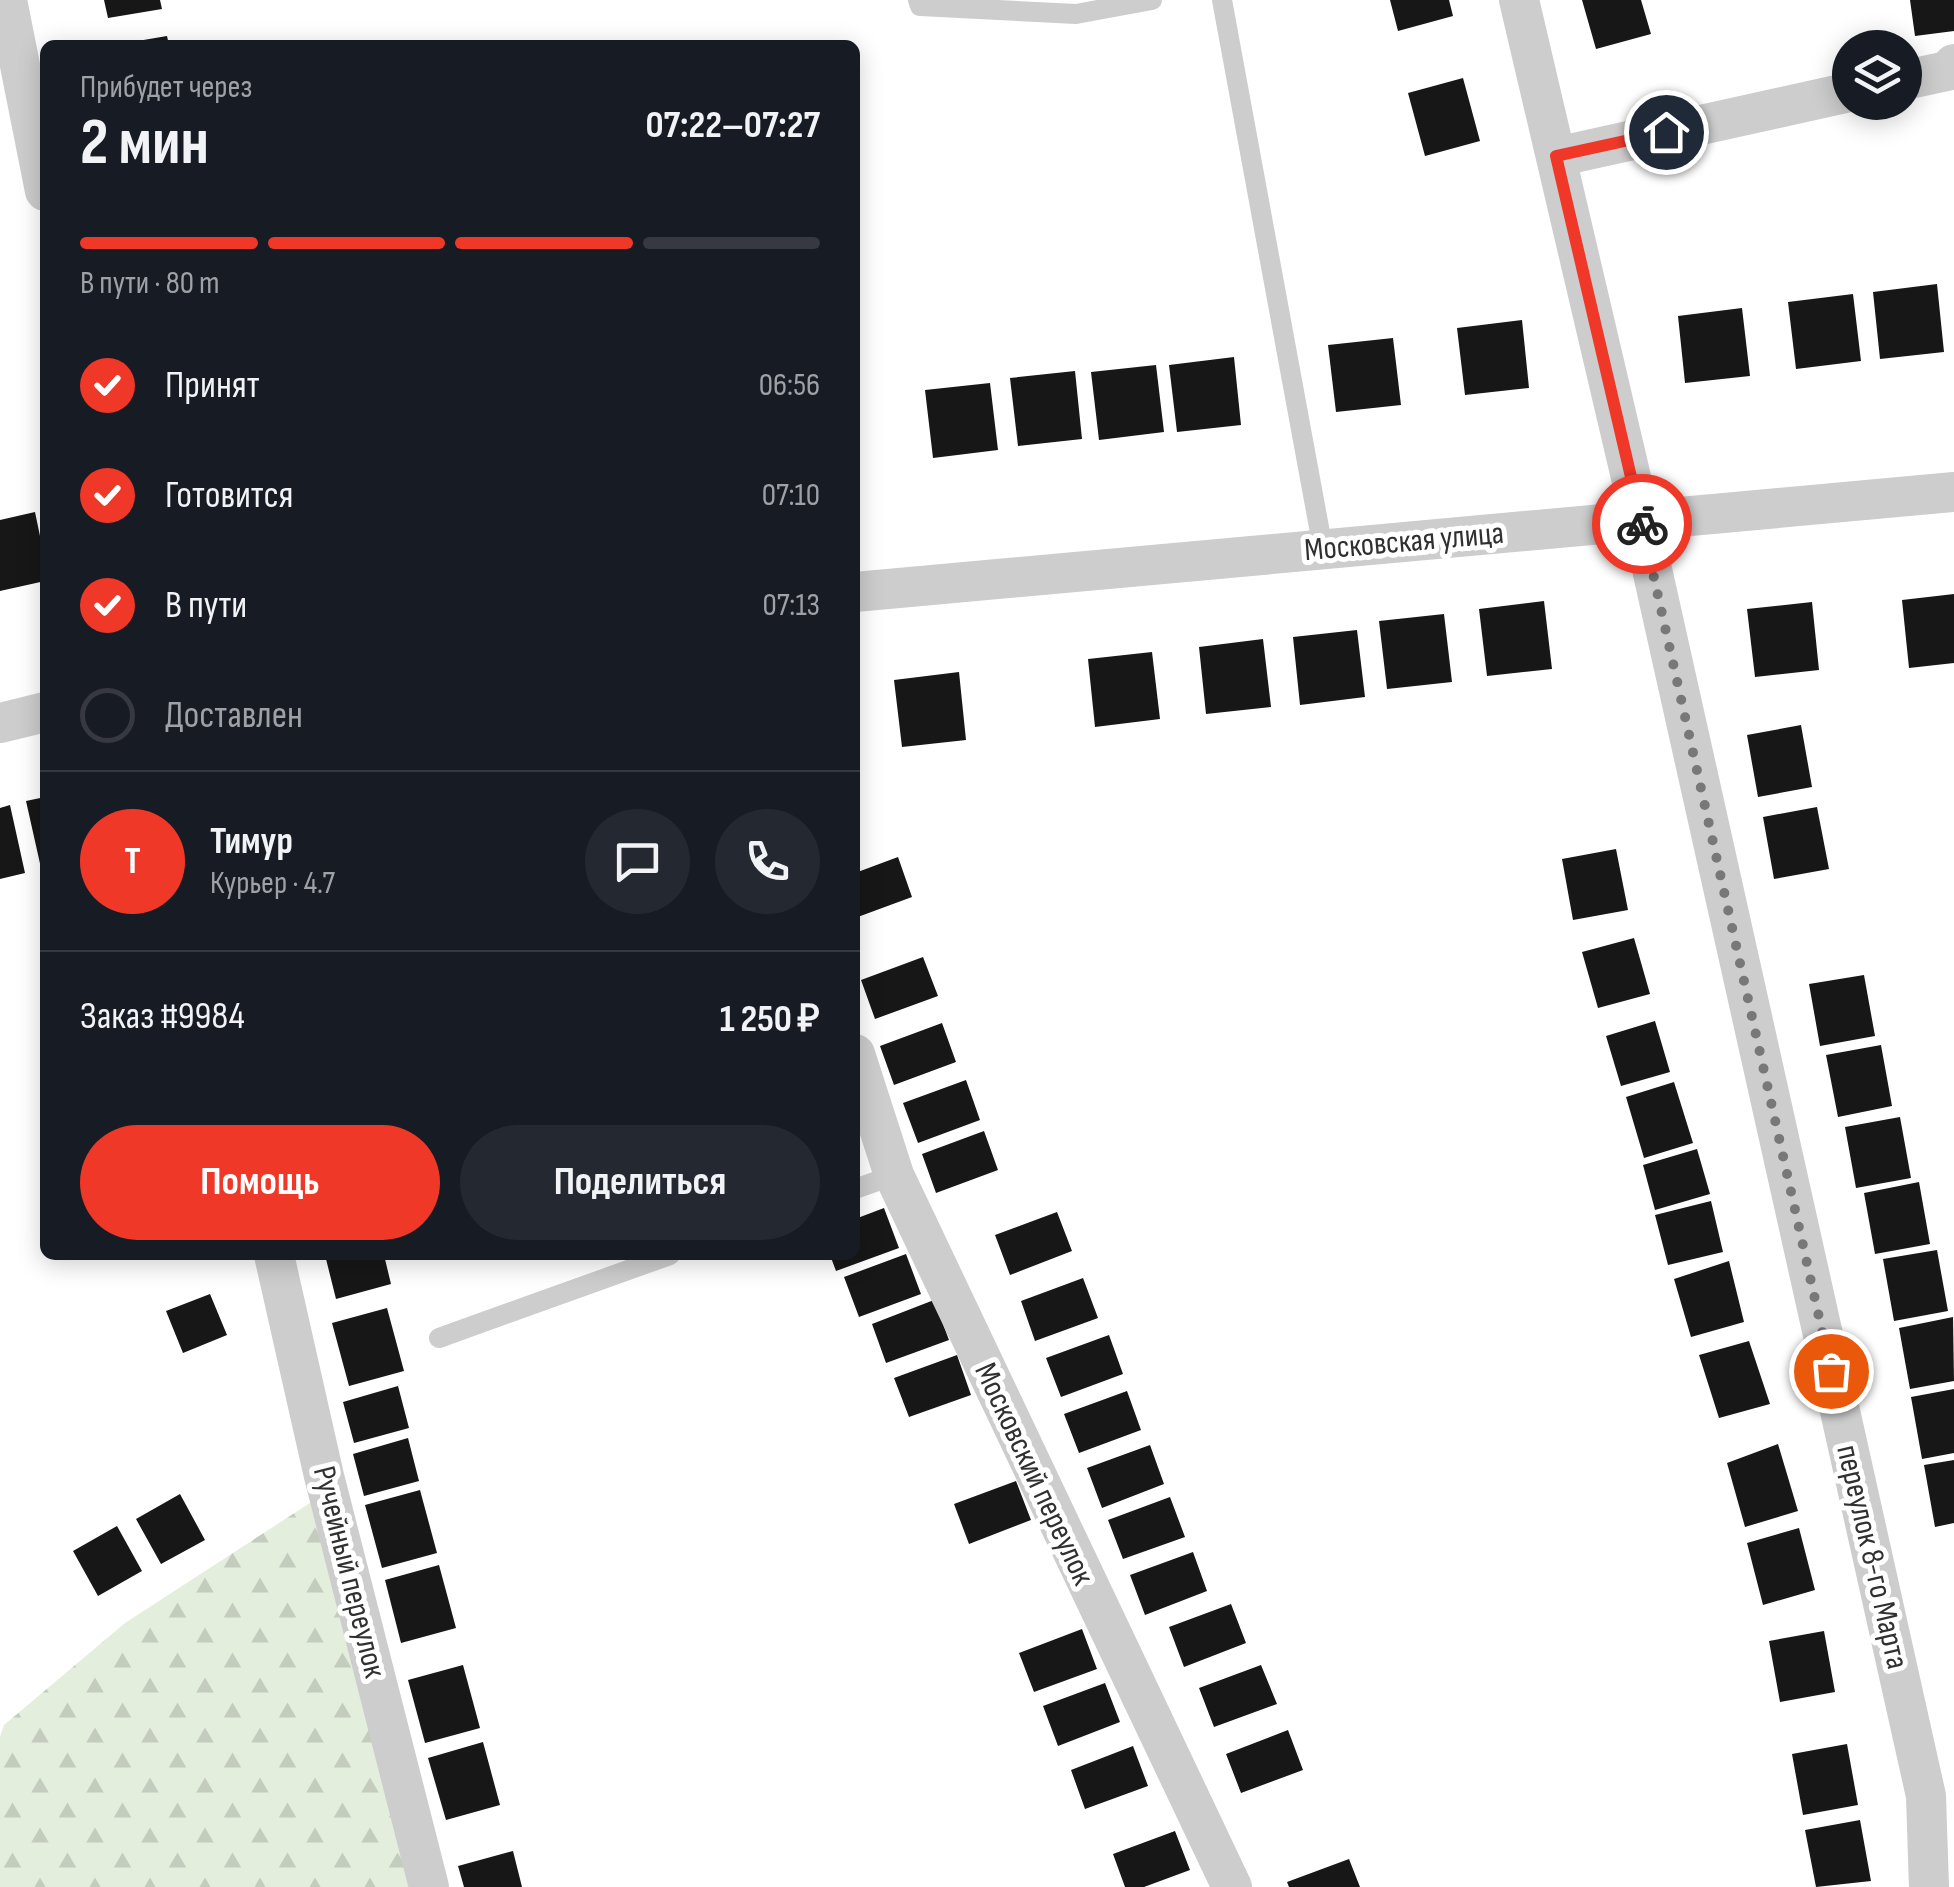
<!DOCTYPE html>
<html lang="ru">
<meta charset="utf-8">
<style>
:root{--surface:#171b24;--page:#242831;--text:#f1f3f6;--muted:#9ea1a6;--line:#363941;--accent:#f03829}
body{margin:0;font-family:"Sofia Sans Condensed",sans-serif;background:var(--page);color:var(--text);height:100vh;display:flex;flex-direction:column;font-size:38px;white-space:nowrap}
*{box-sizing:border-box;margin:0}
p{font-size:32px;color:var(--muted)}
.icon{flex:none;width:55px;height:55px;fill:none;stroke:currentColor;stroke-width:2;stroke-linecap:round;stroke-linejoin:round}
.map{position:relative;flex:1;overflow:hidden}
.sheet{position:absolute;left:40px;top:40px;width:820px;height:1220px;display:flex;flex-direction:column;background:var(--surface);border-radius:15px;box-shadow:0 5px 25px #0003}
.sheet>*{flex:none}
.tools{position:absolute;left:1832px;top:30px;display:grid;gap:20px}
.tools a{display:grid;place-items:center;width:90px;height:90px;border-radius:50%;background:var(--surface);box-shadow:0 5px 25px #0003;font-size:50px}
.pin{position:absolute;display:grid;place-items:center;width:85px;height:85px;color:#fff;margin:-42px;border:5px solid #fff;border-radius:50%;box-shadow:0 2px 10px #0007}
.courier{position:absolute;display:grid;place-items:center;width:100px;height:100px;margin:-50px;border:8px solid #f03829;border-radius:50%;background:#fff;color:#222;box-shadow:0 2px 12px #0007}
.head em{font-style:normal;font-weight:700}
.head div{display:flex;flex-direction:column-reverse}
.head{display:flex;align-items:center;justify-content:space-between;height:170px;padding:0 40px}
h1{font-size:65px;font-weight:700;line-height:75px}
.bar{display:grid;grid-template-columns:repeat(4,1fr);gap:15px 10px;align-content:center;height:120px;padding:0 40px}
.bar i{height:12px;border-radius:8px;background:var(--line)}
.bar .on{background:var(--accent)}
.bar p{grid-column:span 4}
.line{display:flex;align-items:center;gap:25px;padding:0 40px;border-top:2px solid var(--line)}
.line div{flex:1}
.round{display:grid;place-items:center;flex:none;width:105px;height:105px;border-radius:52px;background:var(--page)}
ol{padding:0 40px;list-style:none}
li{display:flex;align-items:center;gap:30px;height:110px}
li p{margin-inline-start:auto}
li .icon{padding:10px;border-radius:50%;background:var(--accent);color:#fff;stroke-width:4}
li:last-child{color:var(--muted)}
li i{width:55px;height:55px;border:5px solid var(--line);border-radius:50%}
.cta{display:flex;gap:20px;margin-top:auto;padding:20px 40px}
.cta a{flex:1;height:115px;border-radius:60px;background:var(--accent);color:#fff;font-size:40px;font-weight:700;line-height:115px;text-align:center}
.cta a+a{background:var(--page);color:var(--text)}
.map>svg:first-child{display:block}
.forest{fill:url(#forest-firs)}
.building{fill:#171717}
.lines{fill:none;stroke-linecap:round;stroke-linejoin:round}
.lane{stroke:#cdcdcd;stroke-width:20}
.street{stroke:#cdcdcd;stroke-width:40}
.done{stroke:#787878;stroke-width:10;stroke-dasharray:0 18}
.route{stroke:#f03829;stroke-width:12}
.labels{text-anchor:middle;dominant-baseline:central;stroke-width:10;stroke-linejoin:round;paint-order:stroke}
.street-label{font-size:32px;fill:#303030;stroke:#fff}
</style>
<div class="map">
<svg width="1954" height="1887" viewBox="0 0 1954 1887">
<defs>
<pattern id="forest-firs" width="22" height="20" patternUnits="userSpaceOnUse" patternTransform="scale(2.5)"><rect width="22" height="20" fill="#e4eedd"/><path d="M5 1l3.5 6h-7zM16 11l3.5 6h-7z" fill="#c4ccbe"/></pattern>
</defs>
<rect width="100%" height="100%" fill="#fff"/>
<path class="forest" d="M316,1499l99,388h-415v-150l4,-12 121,-102z"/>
<path class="building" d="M104,0h56l2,9 -54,9z
M1390,0h59l4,16 -55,15z
M1582,0h59l10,34 -55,15z
M1910,0h44v31l-39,5z
M167,36l2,9h-43v-2z
M1463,78l17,63 -55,15 -17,-63z
M1937,284l7,68 -64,7 -7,-67z
M1853,294l8,67 -65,8 -8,-67z
M1742,308l8,68 -65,7 -7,-67z
M1522,320l7,68 -64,7 -8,-67z
M1393,338l8,67 -65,7 -8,-67z
M1234,357l7,68 -64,7 -8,-67z
M1156,365l8,67 -65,8 -8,-68z
M1075,371l7,68 -64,7 -8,-68z
M990,383l8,67 -65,8 -8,-68z
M35,512l10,48v21l-45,10v-71z
M1954,594v69l-45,5 -7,-68z
M1544,601l8,68 -65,7 -8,-67z
M1812,602l7,68 -64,7 -8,-68z
M1444,614l8,68 -65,7 -8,-68z
M1357,630l8,67 -65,8 -7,-68z
M1263,639l8,68 -65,7 -7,-67z
M1152,652l8,67 -65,8 -7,-68z
M959,672l7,68 -64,7 -8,-67z
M1801,725l11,62 -54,10 -11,-62z
M45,797v71h-4l-15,-67z
M10,805l15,68 -25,6v-71z
M1817,807l12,62 -55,10 -11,-62z
M1616,849l12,61 -55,10 -11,-61z
M898,857l14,40 -57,21v-45z
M1634,938l16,56 -52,14 -16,-56z
M923,957l15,39 -63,23 -14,-39z
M1864,975l11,61 -55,10 -11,-62z
M1655,1021l15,51 -49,14 -15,-50z
M942,1023l14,39 -62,23 -14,-39z
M1881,1045l11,61 -54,11 -12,-62z
M966,1080l14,40 -62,23 -15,-40z
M1674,1082l19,61 -49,15 -18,-61z
M1900,1117l11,61 -55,10 -11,-61z
M984,1131l14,39 -62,23 -14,-39z
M1697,1149l13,45 -55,16 -12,-45z
M1919,1182l11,62 -55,10 -11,-61z
M1711,1201l12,51 -55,13 -13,-50z
M884,1208l15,40 -63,23 -6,-16h25v-36z
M1057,1212l15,39 -62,24 -15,-40z
M1937,1250l11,61 -54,10 -11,-62z
M906,1254l15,40 -62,23 -15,-40z
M325,1255h59l7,29 -55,15z
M1729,1261l15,61 -53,15 -17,-58z
M1083,1278l15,40 -63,23 -14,-40z
M210,1294l17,41 -44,18 -17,-42z
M934,1300l15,40 -63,23 -14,-39z
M387,1308l17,63 -55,15 -17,-63z
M1953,1317l1,64 -44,8 -11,-61z
M1109,1335l14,39 -62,23 -15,-39z
M1749,1341l21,63 -51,14 -20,-63z
M957,1355l14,40 -62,22 -15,-39z
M398,1386l11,42 -55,15 -11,-41z
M1954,1389v64l-32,6 -11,-62z
M1127,1391l14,39 -62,23 -15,-39z
M408,1438l11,43 -55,15 -11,-42z
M1778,1444l20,67 -53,16 -18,-64z
M1150,1445l14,39 -62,24 -15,-40z
M1954,1460v63l-19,4 -11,-62z
M1016,1481l15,39 -62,24 -15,-40z
M420,1490l17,63 -55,15 -17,-63z
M180,1494l25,46 -44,24 -25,-45z
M1170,1497l15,40 -62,22 -15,-39z
M117,1526l25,45 -44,25 -25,-45z
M1799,1528l16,62 -52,15 -16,-62z
M1193,1552l14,39 -62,24 -15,-40z
M439,1565l17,63 -55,15 -16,-63z
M1231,1604l15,39 -62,24 -15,-40z
M1082,1629l15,40 -63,23 -15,-39z
M1824,1631l11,61 -55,10 -11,-61z
M463,1665l17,63 -55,15 -17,-63z
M1261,1665l16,39 -63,23 -15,-39z
M1105,1683l15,39 -62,24 -15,-40z
M1288,1730l15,40 -62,23 -15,-39z
M483,1742l17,63 -54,15 -18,-62z
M1847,1744l11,61 -55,10 -11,-61z
M1133,1746l15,40 -63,23 -14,-39z
M1860,1820l11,61 -55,6 -11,-57z
M1175,1831l15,39 -46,17h-19l-12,-33z
M513,1851l9,36h-58l-6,-21z
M1349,1859l11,28h-71l-2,-5z"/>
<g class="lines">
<path class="lane" d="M918,0l2,6 156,8 76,-14
M1222,0l101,549
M855,1189l39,-14
M439,1338l231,-83"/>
<path class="street" d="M7,0l38,191
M1519,0l122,520 285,1276 3,91
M1905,80l42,-9 7,-7
M1556,157l294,-65
M855,592l1099,-100
M0,723l45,-11
M855,1054l39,121 338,712
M274,1255l50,221 105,411"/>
</g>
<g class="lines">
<path class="done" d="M1642,524l189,847"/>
<path class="route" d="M1642,524l-86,-368 110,-24"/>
</g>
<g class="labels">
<g class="street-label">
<text transform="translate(1404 542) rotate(-5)">Московская улица</text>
<text transform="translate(1034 1474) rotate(65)">Московский переулок</text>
<text transform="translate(1872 1557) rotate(77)">переулок 8-го Марта</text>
<text transform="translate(349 1572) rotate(76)">Ручейный переулок</text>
</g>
</g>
</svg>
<div class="tools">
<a><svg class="icon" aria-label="layers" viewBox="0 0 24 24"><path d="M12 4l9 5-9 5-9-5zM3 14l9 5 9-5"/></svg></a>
</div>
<div class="pin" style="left:1831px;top:1371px;background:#ea580c"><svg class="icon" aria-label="bag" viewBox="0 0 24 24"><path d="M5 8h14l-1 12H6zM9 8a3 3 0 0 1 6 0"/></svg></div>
<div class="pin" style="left:1666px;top:132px;background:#1f2937"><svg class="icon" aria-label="home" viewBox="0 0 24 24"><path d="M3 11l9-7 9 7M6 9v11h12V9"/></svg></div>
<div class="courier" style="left:1642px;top:524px"><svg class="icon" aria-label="bike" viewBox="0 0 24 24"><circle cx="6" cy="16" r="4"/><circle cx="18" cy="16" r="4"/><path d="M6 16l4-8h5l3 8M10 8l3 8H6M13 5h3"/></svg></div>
<section class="sheet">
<div class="head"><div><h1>2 мин</h1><p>Прибудет через</p></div><em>07:22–07:27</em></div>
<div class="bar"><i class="on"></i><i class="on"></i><i class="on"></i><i></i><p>В пути · 80 m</p></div>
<ol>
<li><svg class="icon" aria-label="check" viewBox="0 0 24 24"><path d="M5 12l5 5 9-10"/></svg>Принят<p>06:56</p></li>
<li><svg class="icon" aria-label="check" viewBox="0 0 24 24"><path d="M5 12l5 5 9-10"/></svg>Готовится<p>07:10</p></li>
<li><svg class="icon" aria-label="check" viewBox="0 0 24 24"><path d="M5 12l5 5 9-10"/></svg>В пути<p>07:13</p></li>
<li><i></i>Доставлен</li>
</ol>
<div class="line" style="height:180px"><b class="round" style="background:var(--accent);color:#fff">Т</b><div><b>Тимур</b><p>Курьер · 4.7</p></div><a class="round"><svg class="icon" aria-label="chat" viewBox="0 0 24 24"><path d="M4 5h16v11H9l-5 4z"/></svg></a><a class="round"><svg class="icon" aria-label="phone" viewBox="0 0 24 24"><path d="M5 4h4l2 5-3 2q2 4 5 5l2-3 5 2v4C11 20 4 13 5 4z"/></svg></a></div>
<div class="line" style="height:130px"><div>Заказ #9984</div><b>1 250 ₽</b></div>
<div class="cta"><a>Помощь</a><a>Поделиться</a></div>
</section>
</div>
